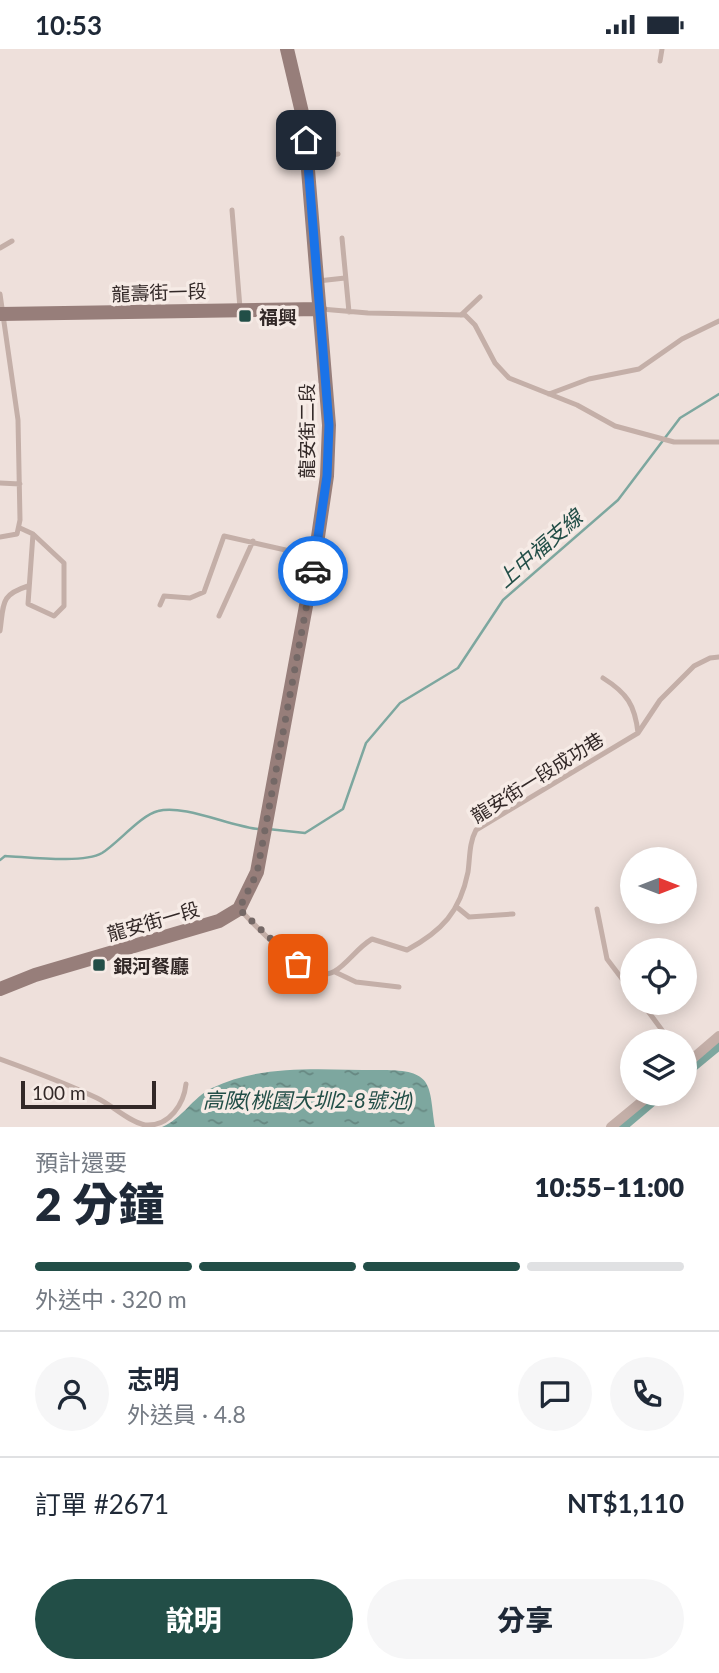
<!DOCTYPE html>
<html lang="zh-TW">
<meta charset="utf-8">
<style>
:root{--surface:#fff;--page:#f6f6f7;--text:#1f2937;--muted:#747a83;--line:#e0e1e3;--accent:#224e47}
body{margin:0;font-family:Lato,"Noto Sans TC",sans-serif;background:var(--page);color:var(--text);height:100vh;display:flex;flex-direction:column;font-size:26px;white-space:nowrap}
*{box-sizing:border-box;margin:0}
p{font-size:23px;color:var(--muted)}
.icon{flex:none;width:38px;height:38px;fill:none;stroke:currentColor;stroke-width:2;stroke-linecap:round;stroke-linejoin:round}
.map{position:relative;height:1078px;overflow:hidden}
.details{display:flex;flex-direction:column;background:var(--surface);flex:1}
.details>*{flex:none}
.needle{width:46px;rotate:90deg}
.tools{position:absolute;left:620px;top:798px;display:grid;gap:14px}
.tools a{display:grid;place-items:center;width:77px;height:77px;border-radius:50%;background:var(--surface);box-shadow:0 4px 18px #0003;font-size:35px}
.scale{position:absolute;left:21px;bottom:18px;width:135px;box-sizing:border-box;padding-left:7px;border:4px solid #322827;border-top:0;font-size:19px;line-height:24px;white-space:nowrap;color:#322827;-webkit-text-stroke:5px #f6ebe6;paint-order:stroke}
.pin{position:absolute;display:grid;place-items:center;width:60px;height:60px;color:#fff;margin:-30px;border-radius:14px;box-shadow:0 4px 10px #0006}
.courier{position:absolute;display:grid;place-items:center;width:70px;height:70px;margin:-35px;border:5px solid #1a73e8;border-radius:50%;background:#fff;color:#222;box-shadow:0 2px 9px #0007}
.head em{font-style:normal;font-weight:800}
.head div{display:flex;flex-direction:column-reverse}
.head{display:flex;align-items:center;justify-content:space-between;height:119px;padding:0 35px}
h1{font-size:46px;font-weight:800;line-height:52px}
.bar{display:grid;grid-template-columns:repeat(4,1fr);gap:10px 7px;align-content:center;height:84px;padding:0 35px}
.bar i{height:9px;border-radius:5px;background:var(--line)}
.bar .on{background:var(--accent)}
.bar p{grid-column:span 4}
.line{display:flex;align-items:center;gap:18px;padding:0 35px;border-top:2px solid var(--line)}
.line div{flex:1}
.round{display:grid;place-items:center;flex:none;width:74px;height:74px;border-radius:37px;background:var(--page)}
.cta{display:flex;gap:14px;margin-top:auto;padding:14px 35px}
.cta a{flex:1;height:80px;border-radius:42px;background:var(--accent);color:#fff;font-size:28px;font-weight:800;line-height:80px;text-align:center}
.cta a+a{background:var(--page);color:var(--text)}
.status{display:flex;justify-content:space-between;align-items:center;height:49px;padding:0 35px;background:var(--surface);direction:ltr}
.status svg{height:19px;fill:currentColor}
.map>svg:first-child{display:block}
.water{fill:url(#water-ripples)}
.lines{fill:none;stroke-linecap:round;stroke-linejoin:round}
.stream{stroke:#7da79f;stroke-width:2.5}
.canal{stroke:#7da79f;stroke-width:10}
.lane{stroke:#c4afa8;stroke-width:5}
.street{stroke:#c4afa8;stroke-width:10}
.secondary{stroke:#977e7a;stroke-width:14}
.done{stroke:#746866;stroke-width:7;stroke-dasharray:0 12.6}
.route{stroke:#1a73e8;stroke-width:9}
.poi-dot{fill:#224e47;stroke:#f6ebe6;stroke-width:2.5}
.labels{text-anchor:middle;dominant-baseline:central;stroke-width:7;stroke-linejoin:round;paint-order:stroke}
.street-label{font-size:19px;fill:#322827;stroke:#f6ebe6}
.poi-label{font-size:19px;font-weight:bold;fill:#322827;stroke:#f6ebe6;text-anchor:start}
.water-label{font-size:21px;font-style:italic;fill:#224e47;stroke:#f6ebe6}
</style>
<div class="status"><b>10:53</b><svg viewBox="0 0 49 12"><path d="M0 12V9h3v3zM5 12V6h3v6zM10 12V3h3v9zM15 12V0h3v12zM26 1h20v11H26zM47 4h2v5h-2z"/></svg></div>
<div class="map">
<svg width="719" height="1078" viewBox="0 0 719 1078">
<defs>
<pattern id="water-ripples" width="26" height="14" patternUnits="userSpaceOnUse" patternTransform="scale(1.75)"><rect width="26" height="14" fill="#7da79f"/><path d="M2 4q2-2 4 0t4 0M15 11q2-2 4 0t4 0" fill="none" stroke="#678882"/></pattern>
</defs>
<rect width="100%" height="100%" fill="#eee0db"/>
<path class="water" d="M387,1021c47,1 42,16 48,57h-273c21,-9 30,-29 50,-39 53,-26 118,-17 175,-18z"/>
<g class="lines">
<path class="stream" d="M268,780l37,4 38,-24 23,-66 34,-40 58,-35 45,-68 115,-100 62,-82 39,-24
M0,811l5,-4c23,1 78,8 97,-3 16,-10 39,-38 56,-42 25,-7 72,15 100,18"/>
<path class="canal" d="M684,1025l35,-29
M622,1078l39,-33"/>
<path class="lane" d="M660,12l2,-12
M308,110l30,-5
M232,161l8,98
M342,189l7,74
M0,199l12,-7
M318,232l27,-3
M0,245l18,126 2,100 -3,14 -17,3
M321,260l47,4 97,2 10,10 20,38 14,15 68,27 38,21 59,16h45
M461,266l19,-18
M549,345l40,-15 50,-10 43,-30 37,-18
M0,434l20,1
M20,479l13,6 31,29v43l-10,10 -26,-12 5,-70
M160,556l4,-9 26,2 14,-6 20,-56 88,20
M219,567l34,-75
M0,582c4,-28 0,-36 28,-45
M603,629c24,15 32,27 35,55
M458,859l11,9 44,-3
M239,860c18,17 71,79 96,62 13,-8 22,-23 37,-32l35,11c35,-19 53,-38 61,-78 2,-14 1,-29 8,-42l162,-97 22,-33 34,-34 16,-8 9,-1
M597,860l10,50 25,33
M335,923l21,10 43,5
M642,954l28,38
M0,1010c33,12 66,24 97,39 15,7 32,24 48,27 25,2 39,-22 41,-41"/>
<path class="street" d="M684,1017l35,-30
M611,1078l40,-33"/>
<path class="secondary" d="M0,265l320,-5
M0,940l35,-14 184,-54 20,-12 18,-37 58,-315 12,-81 2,-51 -25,-304 -17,-72"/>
</g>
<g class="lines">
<path class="done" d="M298,915l-59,-55 18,-36 56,-302"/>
<path class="route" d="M306,91l23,285 -2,51 -14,95"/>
</g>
<g class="poi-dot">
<rect x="238" y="260" width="14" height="14" rx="3.5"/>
<rect x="92" y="909" width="14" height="14" rx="3.5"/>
</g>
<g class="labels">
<g class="street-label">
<text transform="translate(159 243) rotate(-2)">龍壽街一段</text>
<text transform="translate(306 382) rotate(-90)">龍安街二段</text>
<text transform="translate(537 728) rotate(-32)">龍安街一段成功巷</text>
<text transform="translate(153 872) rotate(-16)">龍安街一段</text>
</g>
<g class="poi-label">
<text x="259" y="267">福興</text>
<text x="113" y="916">銀河餐廳</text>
</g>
<g class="water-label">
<text transform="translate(539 499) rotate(-41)">上中福支線</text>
<text x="308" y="1050">高陂(桃園大圳2-8號池)</text>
</g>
</g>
</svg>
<div class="tools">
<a><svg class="needle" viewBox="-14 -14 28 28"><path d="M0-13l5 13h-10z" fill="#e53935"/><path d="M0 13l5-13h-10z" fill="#747a83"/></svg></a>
<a><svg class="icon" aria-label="locate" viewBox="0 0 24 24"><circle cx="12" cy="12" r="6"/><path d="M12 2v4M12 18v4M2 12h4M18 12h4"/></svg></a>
<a><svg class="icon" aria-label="layers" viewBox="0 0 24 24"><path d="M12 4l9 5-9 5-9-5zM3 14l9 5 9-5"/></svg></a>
</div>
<div class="scale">100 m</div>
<div class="pin" style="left:298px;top:915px;background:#ea580c"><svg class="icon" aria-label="bag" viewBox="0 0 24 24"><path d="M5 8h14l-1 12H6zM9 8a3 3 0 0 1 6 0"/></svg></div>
<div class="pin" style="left:306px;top:91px;background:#1f2937"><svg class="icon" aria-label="home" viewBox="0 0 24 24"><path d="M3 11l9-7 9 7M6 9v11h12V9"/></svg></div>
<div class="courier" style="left:313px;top:522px"><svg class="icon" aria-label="car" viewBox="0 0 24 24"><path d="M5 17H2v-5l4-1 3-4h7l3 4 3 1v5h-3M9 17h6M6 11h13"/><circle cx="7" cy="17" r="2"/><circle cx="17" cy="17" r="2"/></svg></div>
</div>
<section class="details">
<div class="head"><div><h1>2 分鐘</h1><p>預計還要</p></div><em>10:55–11:00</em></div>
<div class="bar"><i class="on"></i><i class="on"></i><i class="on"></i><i></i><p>外送中 · 320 m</p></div>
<div class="line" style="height:126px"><a class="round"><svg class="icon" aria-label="person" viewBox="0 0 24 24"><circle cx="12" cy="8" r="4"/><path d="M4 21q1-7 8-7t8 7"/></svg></a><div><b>志明</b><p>外送員 · 4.8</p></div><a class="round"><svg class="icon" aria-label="chat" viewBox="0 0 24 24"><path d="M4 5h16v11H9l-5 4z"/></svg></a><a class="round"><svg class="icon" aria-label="phone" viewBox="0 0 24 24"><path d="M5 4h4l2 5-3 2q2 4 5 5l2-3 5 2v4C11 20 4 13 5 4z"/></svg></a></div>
<div class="line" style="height:91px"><div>訂單 #2671</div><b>NT$1,110</b></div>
<div class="cta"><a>說明</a><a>分享</a></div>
</section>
